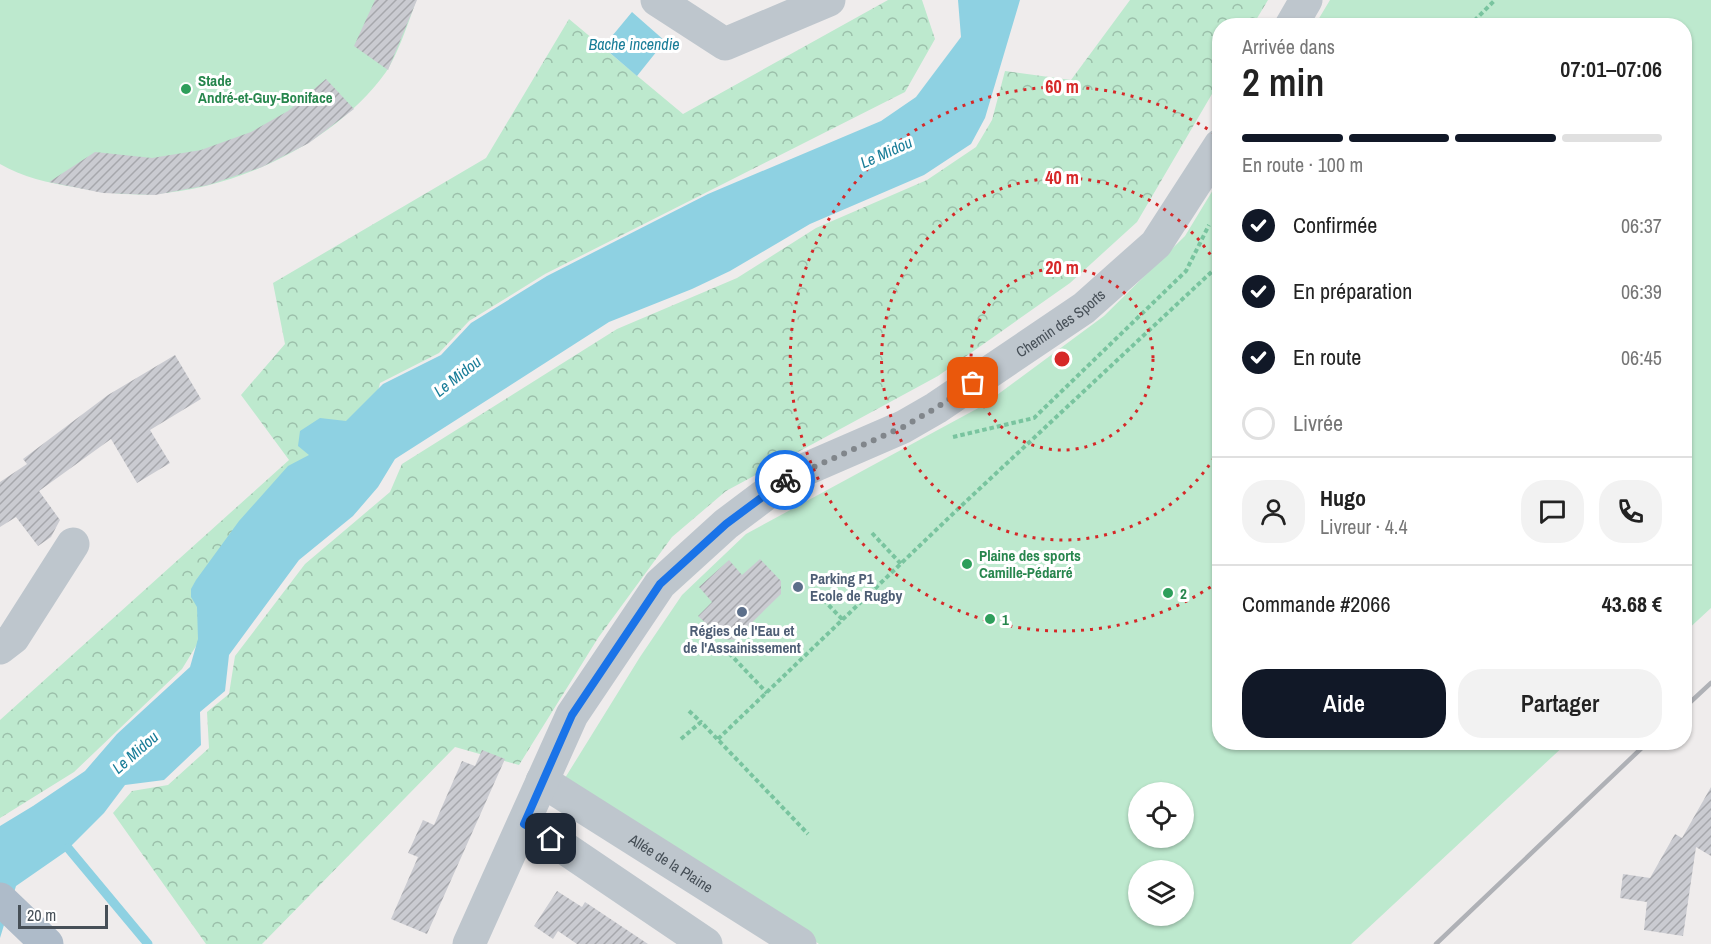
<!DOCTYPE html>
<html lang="fr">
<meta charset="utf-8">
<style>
:root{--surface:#fff;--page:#f2f2f2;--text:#222;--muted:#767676;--line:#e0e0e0;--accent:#111827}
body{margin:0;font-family:"Archivo Narrow",sans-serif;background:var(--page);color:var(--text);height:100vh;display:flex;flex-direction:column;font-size:22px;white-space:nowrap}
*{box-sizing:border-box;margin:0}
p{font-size:20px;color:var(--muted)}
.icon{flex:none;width:33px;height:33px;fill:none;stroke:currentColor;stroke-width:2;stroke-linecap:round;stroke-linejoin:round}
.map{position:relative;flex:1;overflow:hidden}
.side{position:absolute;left:1212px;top:18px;width:480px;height:732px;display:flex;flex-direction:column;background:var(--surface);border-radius:24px;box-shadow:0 2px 4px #0004}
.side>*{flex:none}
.tools{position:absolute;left:1128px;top:782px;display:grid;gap:12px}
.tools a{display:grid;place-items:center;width:66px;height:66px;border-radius:50%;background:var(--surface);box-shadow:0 2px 4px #0004;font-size:30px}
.scale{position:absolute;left:18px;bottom:15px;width:90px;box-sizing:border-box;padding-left:6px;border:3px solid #464f57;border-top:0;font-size:16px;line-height:21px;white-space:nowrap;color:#464f57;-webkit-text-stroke:4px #fff;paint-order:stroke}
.pin{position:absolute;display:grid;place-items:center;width:51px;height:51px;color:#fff;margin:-26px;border-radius:12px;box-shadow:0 3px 9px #0006}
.courier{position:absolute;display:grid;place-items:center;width:60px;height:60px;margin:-30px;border:4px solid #1a73e8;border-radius:50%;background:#fff;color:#222;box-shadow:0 2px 8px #0007}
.overview em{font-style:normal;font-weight:600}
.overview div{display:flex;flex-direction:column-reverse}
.overview{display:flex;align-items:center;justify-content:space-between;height:102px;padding:0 30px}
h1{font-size:39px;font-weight:600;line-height:45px}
.bar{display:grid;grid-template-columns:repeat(4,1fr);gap:9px 6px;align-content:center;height:72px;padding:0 30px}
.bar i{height:8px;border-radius:4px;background:var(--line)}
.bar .current{background:var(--accent)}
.bar p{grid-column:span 4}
.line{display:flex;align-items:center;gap:15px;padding:0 30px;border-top:2px solid var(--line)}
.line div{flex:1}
.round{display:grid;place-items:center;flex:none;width:63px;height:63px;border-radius:24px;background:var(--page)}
ol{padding:0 30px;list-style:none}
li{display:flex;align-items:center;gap:18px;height:66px}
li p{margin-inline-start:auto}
li .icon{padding:6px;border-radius:50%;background:var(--accent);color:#fff;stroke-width:4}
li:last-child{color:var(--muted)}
li i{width:33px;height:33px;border:3px solid var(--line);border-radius:50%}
.action{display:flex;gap:12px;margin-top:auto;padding:12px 30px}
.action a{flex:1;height:69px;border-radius:24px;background:var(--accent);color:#fff;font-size:24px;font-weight:600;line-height:69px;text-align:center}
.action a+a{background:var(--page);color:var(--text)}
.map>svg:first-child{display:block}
.forest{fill:url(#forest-crowns)}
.garden{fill:#bde9ce;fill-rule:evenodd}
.water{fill:#8ed1e2}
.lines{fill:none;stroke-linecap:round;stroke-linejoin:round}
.stream{stroke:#8ed1e2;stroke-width:9}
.building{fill:url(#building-hatch)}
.path{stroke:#79c49f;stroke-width:4;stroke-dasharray:4.5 3;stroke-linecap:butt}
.minor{stroke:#bec6cd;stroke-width:33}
.major{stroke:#aebbc9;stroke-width:33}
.rail{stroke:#afb1b6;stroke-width:4.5}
.done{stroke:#81868b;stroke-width:6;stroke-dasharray:0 10.8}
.route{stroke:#1a73e8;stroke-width:8}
.ring{fill:none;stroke:#d62828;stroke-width:3;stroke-dasharray:3 6}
.leisure-dot{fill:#2e9e5b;stroke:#fff;stroke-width:2}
.service-dot{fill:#5c6f8a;stroke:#fff;stroke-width:2}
.labels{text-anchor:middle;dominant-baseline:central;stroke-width:6;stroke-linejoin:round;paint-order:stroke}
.leisure-label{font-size:15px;font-weight:bold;fill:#27864d;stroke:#fff;text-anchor:start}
.street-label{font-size:15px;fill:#464f57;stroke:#fff}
.service-label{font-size:15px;font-weight:bold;fill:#4e5e75;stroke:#fff;text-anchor:start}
.water-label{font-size:16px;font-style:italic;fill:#197d98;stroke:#fff}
.centre{fill:#d62828;stroke:#fff;stroke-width:3}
.ring-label{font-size:18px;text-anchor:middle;font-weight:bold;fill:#d62828;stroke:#fff;stroke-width:6;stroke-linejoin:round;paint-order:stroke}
</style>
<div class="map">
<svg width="1711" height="944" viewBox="0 0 1711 944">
<defs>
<pattern id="forest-crowns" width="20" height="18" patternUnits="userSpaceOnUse" patternTransform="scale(1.5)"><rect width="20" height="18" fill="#bde9ce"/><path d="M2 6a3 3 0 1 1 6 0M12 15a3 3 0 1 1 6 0" fill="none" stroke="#9bbfaa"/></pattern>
<pattern id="building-hatch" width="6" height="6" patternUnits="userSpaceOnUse" patternTransform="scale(1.5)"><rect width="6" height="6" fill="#cacbd1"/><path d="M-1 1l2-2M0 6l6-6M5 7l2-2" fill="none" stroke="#a6a7ac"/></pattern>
</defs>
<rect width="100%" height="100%" fill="#efecec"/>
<path class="forest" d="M888,0h34l13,39 -30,53 -360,182 -76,47 -30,32 -59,30 -7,28 -111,127 -80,131 -108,103 -74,46v-98l289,-260 -48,-65 44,-51 -12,-61 213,-125 83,-139 114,95z
M1130,0h138l-15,25 -33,1 -1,56 -82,140 -67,61 -132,93 -212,115 -54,46 -74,101 -79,127 -64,-18 -193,197h-56l-93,-131 19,-22 36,-6 41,-37 -2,-36 22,-18 6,-38 70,-92 85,-72 12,-28 215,-135 120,-51 79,-50 111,-48 49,-33 16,-27 13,-49 66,9z"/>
<path class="garden" d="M0,0h416c-5,17 -20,58 -30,72 -50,69 -145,116 -231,122 -27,2 -55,-2 -81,-7 -25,-4 -52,-10 -74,-23z
M1330,0h381v608l-26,24 -1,-606 -369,-1z
M1219,180l1,562 347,1 -216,201h-532l-254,-166 75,-121 42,-62 64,-61 236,-128 122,-90 81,-80zM1138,792h46v45h-46zM1138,870h46v45h-46z"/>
<path class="water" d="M958,0h62l-35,118 -14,26 -47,31 -114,49 -80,47 -38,18 -83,33 -214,137 -17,28 -25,29 -54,44 -70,95 -4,36 -25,21 1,33 -37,35 -39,5 -21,28 -39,39 -49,34 -16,52v-112l33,-20 52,-35 32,-37 73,-67 8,-28 -1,-32 -6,-10v-8l5,-9 43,-59 49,-55 21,-11 -11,-9 2,-15 20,-13 26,3 37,-37 58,-29 30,-32 76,-47 161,-82 173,-73 35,-24 45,-60z
M632,12l33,29 -28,35 -34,-29z"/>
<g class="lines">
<path class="stream" d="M68,848l80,96"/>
</g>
<path class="building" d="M375,0h42l-29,70 -34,-24z
M326,79l28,30 -45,34 -47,24 -54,18 -53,10 -52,-2 -54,-11 46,-30 57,6 49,-8 50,-18 37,-21z
M175,355l26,44 -51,31 20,33 -33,20 -26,-44 -72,52 21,29 -9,17 -13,9 -22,-29 -16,10v-45l27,-18 -4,-5 85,-64z
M760,559l21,22v13l-47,46 -11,-1 -25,-23 14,-14 -13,-15 30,-27 13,15z
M482,750l23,9 -78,175 -36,-15 27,-62 -10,-4 15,-33 11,5 28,-64 13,5z
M1711,787v69l-15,-9 -13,89 -39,-6 3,-28 -27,-4 3,-24 27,4 25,-44 7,4z
M557,891l25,16 3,-5 63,42h-71l-19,-13 -5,8 -19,-13z"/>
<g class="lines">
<path class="path" d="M1469,26l26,-26
M953,437l81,-19 152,-147 23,-46
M872,533l29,31
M813,589l30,31
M729,653l38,40
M689,711l12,11
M681,739l20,-17 107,112
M718,739l242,-232 260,-243"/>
<g class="minor">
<path d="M657,0l68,44 104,-44"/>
<path d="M1291,26l15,-26"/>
<path d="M0,648l13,-10 60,-94"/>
<path id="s1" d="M542,781l258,163"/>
<path d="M524,824l27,15 155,105"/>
<path id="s2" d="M469,944l103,-229 88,-131 66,-60 64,-48 113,-49 33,-19 148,-100 72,-64 64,-99"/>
</g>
<path class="major" d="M0,899l47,45"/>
<path class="rail" d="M1684,708l27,-25
M1436,944l212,-202"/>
</g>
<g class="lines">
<path class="done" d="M785,480l118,-53 33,-19 37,-25"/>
<path class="route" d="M551,839l-27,-15 48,-109 88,-131 66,-60 59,-44"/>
</g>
<g class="ring">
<circle cx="1062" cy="359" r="91"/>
<path d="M1219 450A181 181 0 1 1 1219 268"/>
<path d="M1218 582A272 272 0 1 1 1218 136"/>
</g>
<g class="leisure-dot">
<circle cx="186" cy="89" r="6"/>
<circle cx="967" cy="564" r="6"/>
<circle cx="1168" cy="593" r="6"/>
<circle cx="990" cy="619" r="6"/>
</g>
<g class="service-dot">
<circle cx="798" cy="587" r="6"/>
<circle cx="742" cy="612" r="6"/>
</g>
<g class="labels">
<g class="leisure-label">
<text x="198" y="80">Stade<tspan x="198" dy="17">André-et-Guy-Boniface</tspan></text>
<text x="979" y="555">Plaine des sports<tspan x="979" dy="17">Camille-Pédarré</tspan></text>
<text x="1180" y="593">2</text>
<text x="1002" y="619">1</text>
</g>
<g class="street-label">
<text stroke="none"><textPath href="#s2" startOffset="890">Chemin des Sports</textPath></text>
<text stroke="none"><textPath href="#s1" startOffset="153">Allée de la Plaine</textPath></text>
</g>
<g class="service-label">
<text x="810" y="578">Parking P1<tspan x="810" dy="17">Ecole de Rugby</tspan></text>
<text x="742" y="630" text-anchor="middle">Régies de l'Eau et<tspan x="742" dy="17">de l'Assainissement</tspan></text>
</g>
<g class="water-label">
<text x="634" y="44">Bache incendie</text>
<text transform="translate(886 152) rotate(-24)">Le Midou</text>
<text transform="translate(457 376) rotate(-38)">Le Midou</text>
<text transform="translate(135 752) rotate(-41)">Le Midou</text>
</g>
</g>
<circle cx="1062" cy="359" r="9" class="centre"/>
<g class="ring-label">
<text x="1062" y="93">60 m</text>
<text x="1062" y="184">40 m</text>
<text x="1062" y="274">20 m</text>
</g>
</svg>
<div class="tools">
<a><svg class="icon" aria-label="locate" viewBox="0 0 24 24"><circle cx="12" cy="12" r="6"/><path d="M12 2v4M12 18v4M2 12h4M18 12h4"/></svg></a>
<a><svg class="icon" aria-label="layers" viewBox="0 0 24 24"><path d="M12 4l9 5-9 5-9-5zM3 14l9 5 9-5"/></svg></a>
</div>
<div class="scale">20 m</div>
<div class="pin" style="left:973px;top:383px;background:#ea580c"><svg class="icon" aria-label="bag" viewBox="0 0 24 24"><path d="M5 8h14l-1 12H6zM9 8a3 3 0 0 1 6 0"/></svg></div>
<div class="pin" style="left:551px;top:839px;background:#1f2937"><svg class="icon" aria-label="home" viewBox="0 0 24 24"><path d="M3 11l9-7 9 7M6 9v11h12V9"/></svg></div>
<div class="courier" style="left:785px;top:480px"><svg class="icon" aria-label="bike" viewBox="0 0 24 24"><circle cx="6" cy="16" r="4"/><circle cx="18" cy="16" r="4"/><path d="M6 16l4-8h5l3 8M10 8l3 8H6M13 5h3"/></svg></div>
<section class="side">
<div class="overview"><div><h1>2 min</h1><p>Arrivée dans</p></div><em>07:01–07:06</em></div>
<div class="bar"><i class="current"></i><i class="current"></i><i class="current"></i><i></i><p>En route · 100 m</p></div>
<ol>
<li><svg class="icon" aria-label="check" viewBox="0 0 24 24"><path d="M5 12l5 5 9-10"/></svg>Confirmée<p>06:37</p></li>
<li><svg class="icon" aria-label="check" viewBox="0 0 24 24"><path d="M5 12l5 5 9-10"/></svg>En préparation<p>06:39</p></li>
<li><svg class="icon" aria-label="check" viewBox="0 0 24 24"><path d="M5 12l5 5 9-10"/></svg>En route<p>06:45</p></li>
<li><i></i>Livrée</li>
</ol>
<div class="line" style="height:108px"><a class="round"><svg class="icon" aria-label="person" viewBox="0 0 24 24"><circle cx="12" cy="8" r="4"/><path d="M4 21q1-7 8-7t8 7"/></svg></a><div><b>Hugo</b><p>Livreur · 4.4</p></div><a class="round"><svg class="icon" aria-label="chat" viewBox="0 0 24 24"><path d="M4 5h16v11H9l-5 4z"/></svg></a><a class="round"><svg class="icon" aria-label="phone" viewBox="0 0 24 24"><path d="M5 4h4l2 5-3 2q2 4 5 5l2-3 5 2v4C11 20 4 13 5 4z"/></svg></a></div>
<div class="line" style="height:78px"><div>Commande #2066</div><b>43.68 €</b></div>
<div class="action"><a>Aide</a><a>Partager</a></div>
</section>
</div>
